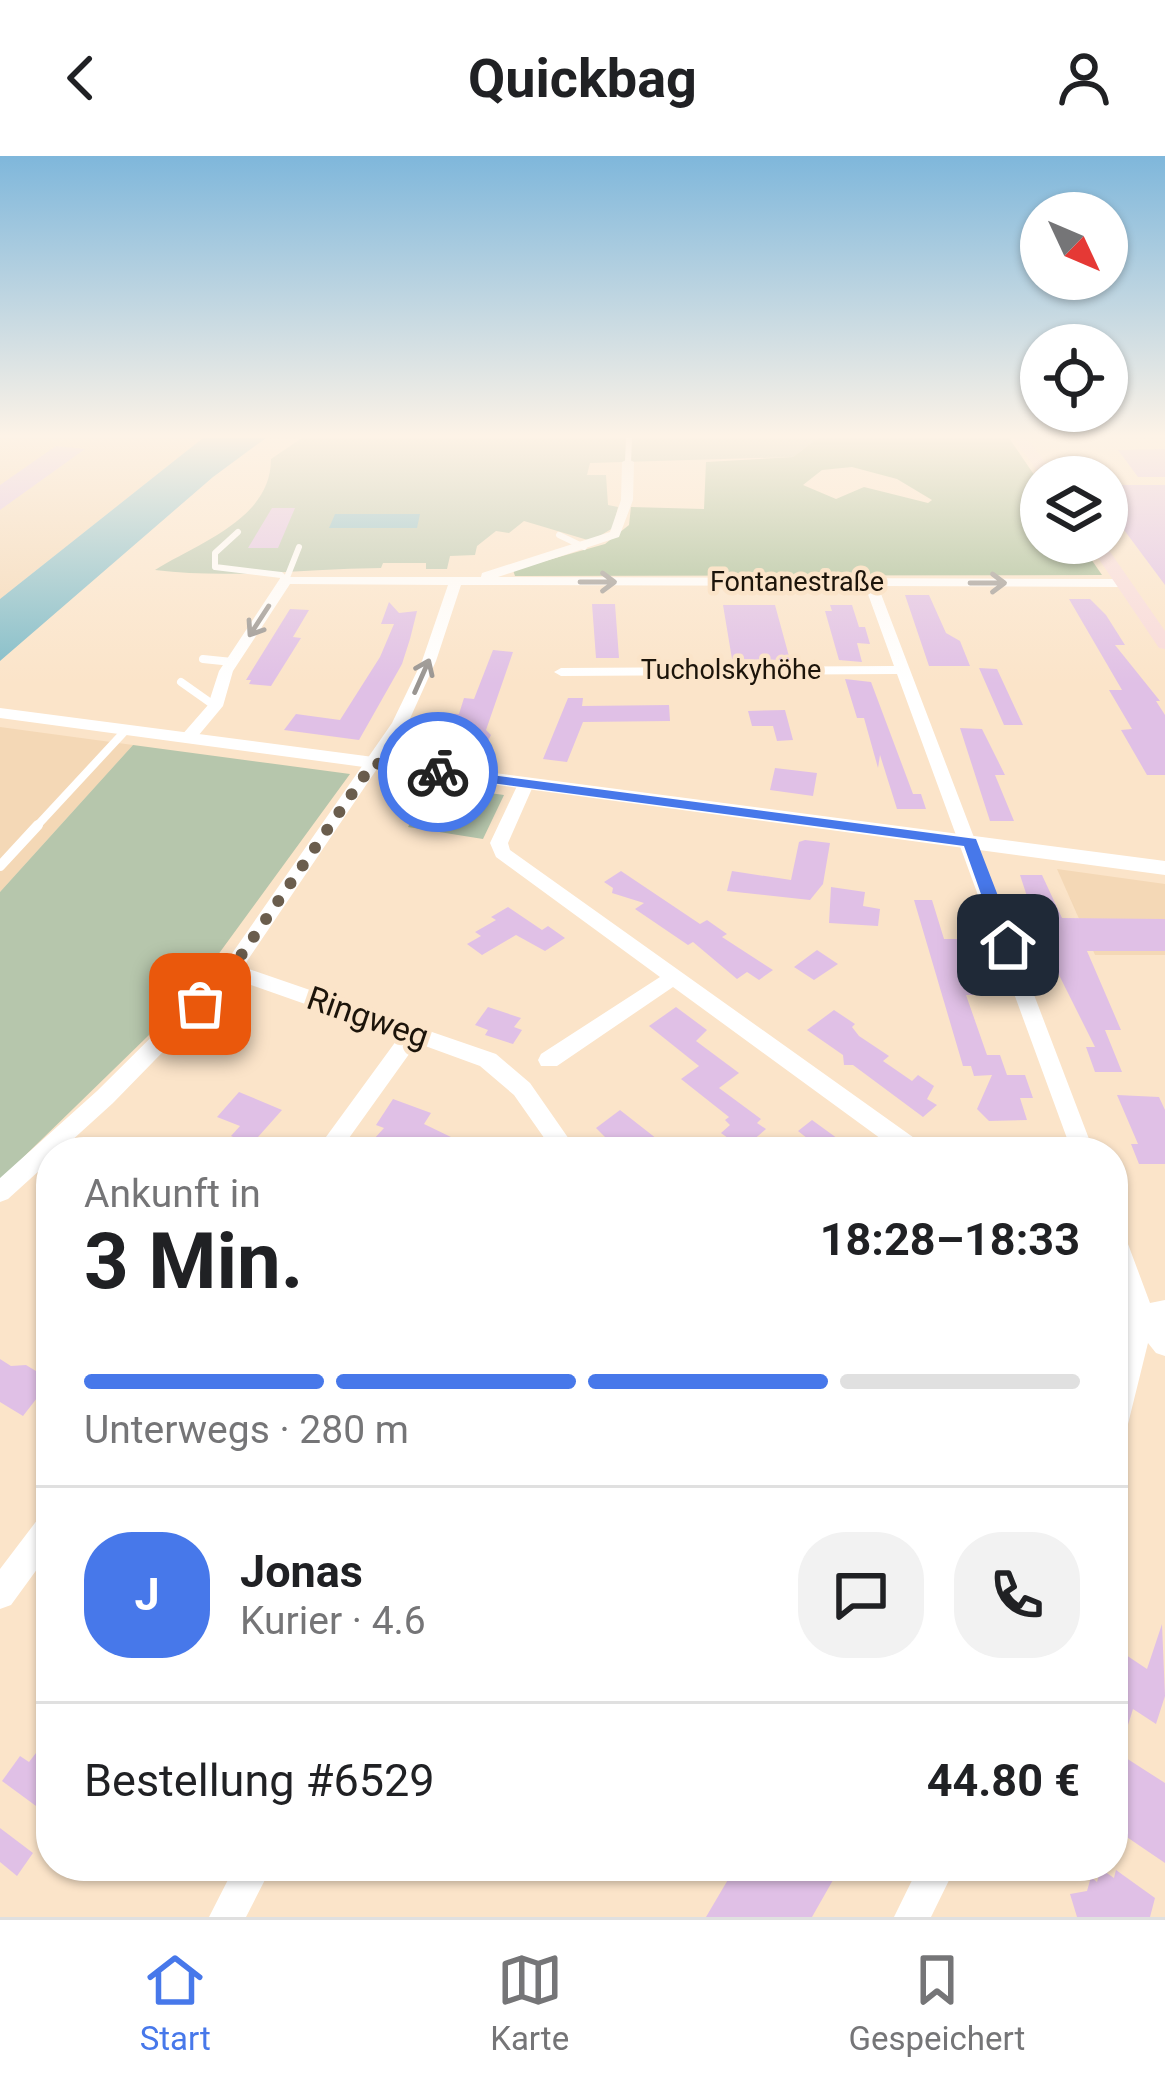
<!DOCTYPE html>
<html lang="de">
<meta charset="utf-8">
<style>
:root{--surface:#fff;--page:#f2f2f2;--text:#202124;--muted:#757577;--line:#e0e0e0;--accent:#4778ea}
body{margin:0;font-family:Roboto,sans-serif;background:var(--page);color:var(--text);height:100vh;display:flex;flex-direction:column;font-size:45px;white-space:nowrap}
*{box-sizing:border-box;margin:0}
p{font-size:39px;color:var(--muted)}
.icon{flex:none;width:66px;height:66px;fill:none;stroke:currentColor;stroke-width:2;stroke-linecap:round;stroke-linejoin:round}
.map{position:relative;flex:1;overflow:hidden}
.sheet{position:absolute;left:36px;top:981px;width:1092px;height:744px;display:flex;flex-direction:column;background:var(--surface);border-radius:48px;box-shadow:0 3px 9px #0004}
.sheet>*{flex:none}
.needle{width:78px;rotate:134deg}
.tools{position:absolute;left:1020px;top:36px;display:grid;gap:24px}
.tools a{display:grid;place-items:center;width:108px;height:108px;border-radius:50%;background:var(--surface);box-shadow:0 3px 9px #0004;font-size:60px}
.pin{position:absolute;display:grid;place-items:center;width:102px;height:102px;color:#fff;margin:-51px;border-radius:24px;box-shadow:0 6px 18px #0006}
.courier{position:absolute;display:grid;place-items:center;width:120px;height:120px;margin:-60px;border:9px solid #4778ea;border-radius:50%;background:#fff;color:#222;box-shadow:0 3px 15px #0007}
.head em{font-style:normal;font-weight:700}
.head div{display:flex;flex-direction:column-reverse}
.head{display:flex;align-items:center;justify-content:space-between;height:204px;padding:0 48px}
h1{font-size:78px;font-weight:700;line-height:90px}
.bar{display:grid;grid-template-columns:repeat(4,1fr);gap:18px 12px;align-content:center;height:144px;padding:0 48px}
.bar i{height:15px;border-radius:9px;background:var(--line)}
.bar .active{background:var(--accent)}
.bar p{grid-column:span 4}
.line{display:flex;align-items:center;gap:30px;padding:0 48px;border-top:3px solid var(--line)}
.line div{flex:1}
.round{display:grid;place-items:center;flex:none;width:126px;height:126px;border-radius:48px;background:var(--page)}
header{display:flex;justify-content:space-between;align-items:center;height:156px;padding:0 48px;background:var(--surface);font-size:54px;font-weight:700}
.tab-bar{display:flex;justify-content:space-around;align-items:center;height:168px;border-top:3px solid var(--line);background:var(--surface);font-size:33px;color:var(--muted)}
.tab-bar a{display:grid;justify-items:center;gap:6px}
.tab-bar .active{color:var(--accent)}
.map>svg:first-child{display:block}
.built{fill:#f4d8b6}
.green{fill:#b6c6ac}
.forest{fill:#a2bb92;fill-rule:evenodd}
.water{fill:#81bcc8}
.building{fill:#e0c0e6}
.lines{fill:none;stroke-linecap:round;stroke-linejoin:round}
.service-far2{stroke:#fff;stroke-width:6}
.service-far1{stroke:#fff;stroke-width:8}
.service{stroke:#fff;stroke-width:10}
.minor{fill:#fff;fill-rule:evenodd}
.tertiary{fill:#fff;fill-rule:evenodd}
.secondary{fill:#f8dada;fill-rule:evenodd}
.oneway{stroke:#999591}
.route{fill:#4778ea}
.done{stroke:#6a5d4d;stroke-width:12;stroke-dasharray:0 21.6}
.labels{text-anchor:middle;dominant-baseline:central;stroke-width:9;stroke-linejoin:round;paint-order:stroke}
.far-street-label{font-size:27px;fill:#1c140a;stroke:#fbe4c9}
.street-label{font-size:33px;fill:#1c140a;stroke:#fbe4c9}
</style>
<header><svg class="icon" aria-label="back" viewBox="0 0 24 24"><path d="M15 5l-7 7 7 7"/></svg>Quickbag<svg class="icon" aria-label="person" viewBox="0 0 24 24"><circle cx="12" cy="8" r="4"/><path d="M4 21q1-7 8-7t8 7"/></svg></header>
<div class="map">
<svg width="1165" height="1761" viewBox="0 0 1165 1761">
<rect width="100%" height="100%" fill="#fbe4c9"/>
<path class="built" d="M0,282h203l-203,161z
M0,571l133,18 -133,147z
M1057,713l108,15v71h-70z"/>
<path class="green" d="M302,282h516l-25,19 -203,6 -3,12h19l2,30 10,2 -5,21 -22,13 -67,-20 -15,12 -13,-2 -19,15 -2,9 -25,1 -3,13h-21v-6h-43l-2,5c-76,1 -151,11 -226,2 45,-28 116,-51 116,-111z
M133,589l217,29 -165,226 -185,180v-288z
M432,629l72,10 -21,44 -75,-12z"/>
<path class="forest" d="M818,282h191l32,47v58h39l22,32 -587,1 -2,-6 92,-26 24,-19 2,-18 73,2 2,-47 87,-5zM852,311l45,12 35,21 -4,3 -64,-16 -28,12 -33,-14 19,-15z"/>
<path class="water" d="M203,282h63l-53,39 -213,184v-62z
M335,358h85l-3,14h-88z"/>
<path class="building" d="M56,290l29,3 -85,61v-25z
M1165,293v28h-27l-20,-27z
M1107,329h58v100l-58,-78z
M272,352h23l-17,40h-30z
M905,439h24l17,38 14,8 10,25h-41z
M1069,443h21l16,16 19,30h-10l45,56h-4l9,14v60h-18l-26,-45 11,-1 -23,-39h13z
M389,446l10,11 18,-2 -7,28 -8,25 -43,76 -75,-10 12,-16 44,6 40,-63 14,-33h-13z
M592,448h23l4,54h-23z
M723,449h52l15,55 -58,-1z
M830,449h22l7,22h6l5,17 -13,-1 5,19 -23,-2 -14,-49h7z
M290,453l19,1 -16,27 8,1 -30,48 -22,-2 2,-4h-5z
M493,494l20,2 -27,78 5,5 -10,20 -26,-3 7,-12 -33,-4 11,-23 19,1 5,-16 10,1z
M979,512l18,1 26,56h-19z
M845,523l26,3 42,112h8l5,15h-29l-17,-54 -2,13 -14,-50h-7z
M568,542h15l-1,8 87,-1 1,16 -87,1 -16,40 -24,-3z
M785,554l8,30 -16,1 -4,-15h-21l-4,-15z
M960,572l22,1 23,46h-10l19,46h-24z
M775,612l42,5 -4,23 -43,-6z
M805,684l25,3 -7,41 -13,16 -83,-9 5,-20 59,9 8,-38z
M621,715l79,53 7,-4 20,14 -5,3 51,33 -14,10 -12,-8 -10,7 -44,-37 -5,3 -53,-36 9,-6 -32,-10 1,-5 -9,-6z
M1020,719h22l20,43 103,1v32h-78l34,79h-16l17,42h-27l-9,-25h9l-54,-108z
M831,731l34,5 -2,14 17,3 -2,17 -49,-3z
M914,744h18l12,39h23l7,22h-4l2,5h-8l9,29h-7l21,60h13l7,20h18l8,23h-13l7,22 -38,1 -12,-12 15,-34 -18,1 -3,-10h-8z
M508,751l34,23 6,-4 17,12 -20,13 -29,-16 -34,20 -15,-11 14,-8 -6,-4 21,-12 -5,-3z
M817,794l21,14 -24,16 -20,-13z
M488,851l33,11 -7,9 8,3 -9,14 -28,-9 3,-5 -13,-5z
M676,851l31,23 -11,11 43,32 -20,15 42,31 -4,4 9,6 -23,20 -22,-16 9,-8 -5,-5 4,-3 -48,-38 18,-13 -50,-40z
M834,854l21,14 -3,3 7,9 30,20 -6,5 29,20 6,-6 16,11 -7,13 10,6 -14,12 -70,-52h-9l-1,-10 -36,-25z
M239,936l43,18 -31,35 -20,-9 9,-10 -23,-9z
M1117,939l42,2 6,13v54h-26l-8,-20h7z
M393,943l38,14 -7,11 58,28h-58l-29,-14 -12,14h-21l22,-24 -8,-3z
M620,954l37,29 -17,13h-20l-24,-24z
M812,964l44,32h-55l11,-10 -14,-11z
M0,1203l11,7 15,-1 25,15 -28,36 -23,-14z
M1162,1468l3,72 -9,28 -23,-15 -5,16 -15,-10v-60l8,5 2,-7 24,16z
M36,1597l15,11v53l-49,-36 18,-25 9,6z
M1126,1602l39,25v80l-50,-34 12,-39 -9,-5z
M0,1672l33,25 -16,23 -17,-14z
M736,1710h105l-29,51h-106z
M1101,1713l13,9 2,-8 39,28 -5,19h-73l-7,-23 17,-3 4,-14 6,5z"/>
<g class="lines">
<path class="service-far2" d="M628,306l1,-24
M238,376l-23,21v14l66,8 5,5 13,-33
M559,379l25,12"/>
<path class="service-far1" d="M203,503l29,3
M181,526l34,24
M35,672l90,-97"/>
<path class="service" d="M0,710l38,-41"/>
<path class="minor" d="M628,303l6,3 -1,38 -14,37 -121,40 624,2 7,4 -7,4 -244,-1 216,566h-22l-175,-478 -336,2 -7,-4 7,-4 333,-2 -29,-80 -404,-1 -25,76 -28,62 -165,244 253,87 34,29 48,69h-24l-40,-57 -34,-29 -63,-23 -78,109h-24l84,-115 -165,-58 -121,124 -54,49h-8v8l-43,39 -8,3v-24l97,-87 127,-126 168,-242 30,-62 26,-76 -158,-1 -57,87 -10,35 -30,36h-12v-6l27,-31 11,-34 62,-94h200l1,-4 128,-41 11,-32 1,-38z
M526,623l8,5 -26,59 2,7 414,295 3,7h-28l-226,-165 -116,79h-16l-3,-6 3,-6 119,-77 -164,-120 -6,-14 28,-59z
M1113,1070l9,3 3,7 25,67 15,-3v56l-9,-3 -8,-10 -21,85 -4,9 -10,4v-65l12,-46 -12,2v-24l13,-2 -13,-35z
M51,1354v40l-40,55 -11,4v-40l41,-54z
M235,1710h37l-26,51h-37z
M919,1710h37l-25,51h-37z"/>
<path class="tertiary" d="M0,552l1165,153v14l-1165,-157z"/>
<path class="secondary" d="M1013,282h14l29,39h-14z
M1088,387h16l61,88v18l-6,-1z"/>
</g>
<defs><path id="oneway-shaft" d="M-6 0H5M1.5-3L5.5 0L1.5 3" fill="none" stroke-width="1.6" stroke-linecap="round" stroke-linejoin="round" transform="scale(3)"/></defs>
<g class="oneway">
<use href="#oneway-shaft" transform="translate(598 426)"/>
<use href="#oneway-shaft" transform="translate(988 427)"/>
<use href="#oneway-shaft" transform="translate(259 465) rotate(123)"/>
<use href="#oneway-shaft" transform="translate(422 520) rotate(-66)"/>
</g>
<linearGradient id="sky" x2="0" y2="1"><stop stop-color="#7fb7db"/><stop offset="0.53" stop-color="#fdf3e7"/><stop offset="1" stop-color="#fdf3e7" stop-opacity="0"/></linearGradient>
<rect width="1165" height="528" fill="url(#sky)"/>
<path class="route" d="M438,612l538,71 41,106 -9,6 -9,-6 -35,-99 -532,-71v-6z"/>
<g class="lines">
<path class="done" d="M200,848l31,-34 142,-207 65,9"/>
</g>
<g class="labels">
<g class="far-street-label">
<text x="797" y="426">Fontanestraße</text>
<text x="731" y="514">Tucholskyhöhe</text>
</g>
<g class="street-label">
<text transform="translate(368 861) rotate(19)">Ringweg</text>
</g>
</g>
</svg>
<div class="tools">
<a><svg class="needle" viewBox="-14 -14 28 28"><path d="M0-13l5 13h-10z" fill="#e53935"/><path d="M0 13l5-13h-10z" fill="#757577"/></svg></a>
<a><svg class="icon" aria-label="locate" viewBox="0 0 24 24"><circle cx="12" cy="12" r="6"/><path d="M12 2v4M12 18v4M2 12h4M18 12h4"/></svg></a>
<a><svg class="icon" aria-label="layers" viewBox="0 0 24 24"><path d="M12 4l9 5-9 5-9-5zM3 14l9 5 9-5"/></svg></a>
</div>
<div class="pin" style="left:200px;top:848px;background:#ea580c"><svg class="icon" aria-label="bag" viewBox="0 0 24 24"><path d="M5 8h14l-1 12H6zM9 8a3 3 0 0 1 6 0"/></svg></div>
<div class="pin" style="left:1008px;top:789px;background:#1f2937"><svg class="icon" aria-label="home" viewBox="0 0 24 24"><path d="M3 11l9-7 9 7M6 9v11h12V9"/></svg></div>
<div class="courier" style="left:438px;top:616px"><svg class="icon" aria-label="bike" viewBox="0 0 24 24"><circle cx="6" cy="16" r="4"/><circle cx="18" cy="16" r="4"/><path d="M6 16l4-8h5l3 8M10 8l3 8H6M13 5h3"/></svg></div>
<section class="sheet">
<div class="head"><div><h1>3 Min.</h1><p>Ankunft in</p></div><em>18:28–18:33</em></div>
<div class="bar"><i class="active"></i><i class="active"></i><i class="active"></i><i></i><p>Unterwegs · 280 m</p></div>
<div class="line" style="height:216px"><b class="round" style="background:var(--accent);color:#fff">J</b><div><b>Jonas</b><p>Kurier · 4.6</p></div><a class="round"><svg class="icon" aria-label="chat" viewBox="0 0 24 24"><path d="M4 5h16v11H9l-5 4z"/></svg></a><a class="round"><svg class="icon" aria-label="phone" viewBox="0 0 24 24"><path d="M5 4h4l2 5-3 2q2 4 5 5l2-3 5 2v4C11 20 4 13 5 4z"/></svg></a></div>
<div class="line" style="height:156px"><div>Bestellung #6529</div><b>44.80 €</b></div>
</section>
</div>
<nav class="tab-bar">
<a class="active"><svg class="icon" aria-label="home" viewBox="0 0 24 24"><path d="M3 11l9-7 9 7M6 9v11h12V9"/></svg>Start</a>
<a><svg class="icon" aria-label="map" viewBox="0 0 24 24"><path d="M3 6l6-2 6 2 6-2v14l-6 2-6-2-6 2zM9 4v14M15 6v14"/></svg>Karte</a>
<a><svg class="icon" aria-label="saved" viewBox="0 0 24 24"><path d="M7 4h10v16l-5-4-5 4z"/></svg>Gespeichert</a>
</nav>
